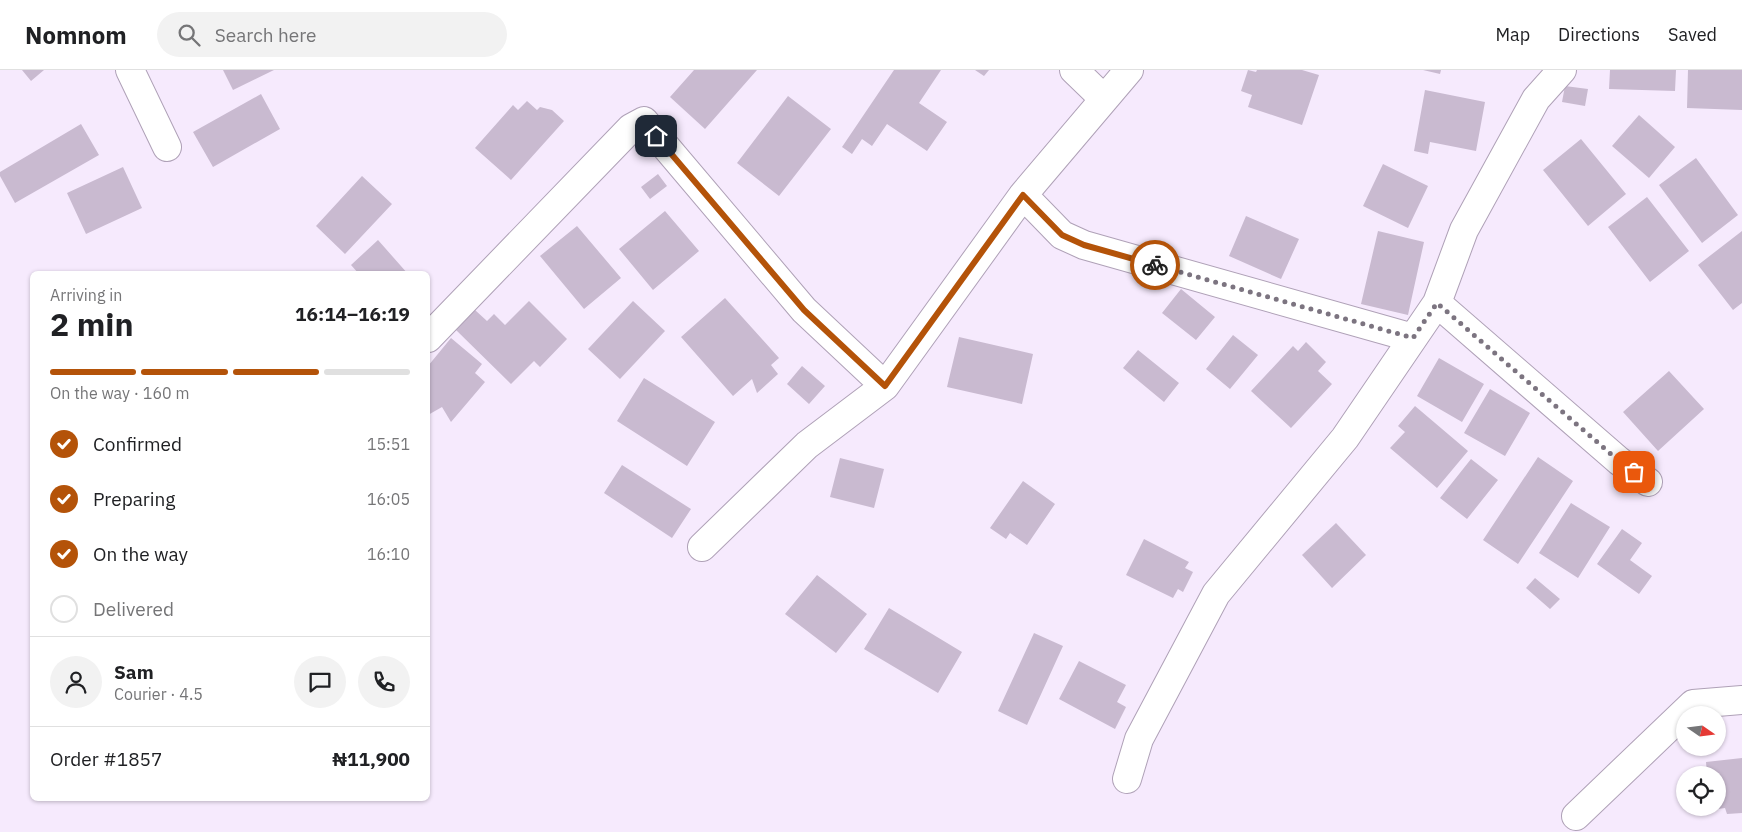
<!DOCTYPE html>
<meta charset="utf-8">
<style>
:root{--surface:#fff;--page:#f2f2f2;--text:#202124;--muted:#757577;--line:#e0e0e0;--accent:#b45309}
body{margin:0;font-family:"IBM Plex Sans",sans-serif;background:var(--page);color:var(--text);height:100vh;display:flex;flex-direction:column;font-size:19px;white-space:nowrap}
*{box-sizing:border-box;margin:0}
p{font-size:16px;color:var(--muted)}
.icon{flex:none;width:28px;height:28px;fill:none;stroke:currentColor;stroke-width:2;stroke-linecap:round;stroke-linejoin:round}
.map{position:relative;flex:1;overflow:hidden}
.side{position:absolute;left:30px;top:201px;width:400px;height:530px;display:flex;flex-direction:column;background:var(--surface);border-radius:8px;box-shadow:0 1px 4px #0004}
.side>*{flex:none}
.needle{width:32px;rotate:104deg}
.controls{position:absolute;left:1676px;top:636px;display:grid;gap:10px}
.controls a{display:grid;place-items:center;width:50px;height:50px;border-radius:50%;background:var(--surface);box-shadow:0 1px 4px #0004;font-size:25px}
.pin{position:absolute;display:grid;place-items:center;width:42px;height:42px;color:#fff;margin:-21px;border-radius:10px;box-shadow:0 2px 8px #0006}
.courier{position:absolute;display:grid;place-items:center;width:50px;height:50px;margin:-25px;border:4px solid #b45309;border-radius:50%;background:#fff;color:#222;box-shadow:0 1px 6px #0007}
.headline em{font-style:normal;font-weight:800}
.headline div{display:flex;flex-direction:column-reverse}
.headline{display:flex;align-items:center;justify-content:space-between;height:85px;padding:0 20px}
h1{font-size:32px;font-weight:800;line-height:38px}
.bar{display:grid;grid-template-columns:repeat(4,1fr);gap:8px 5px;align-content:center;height:60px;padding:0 20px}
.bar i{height:6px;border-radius:4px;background:var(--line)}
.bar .on{background:var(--accent)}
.bar p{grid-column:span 4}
.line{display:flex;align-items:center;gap:12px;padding:0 20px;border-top:1px solid var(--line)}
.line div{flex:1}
.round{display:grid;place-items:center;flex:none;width:52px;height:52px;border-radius:26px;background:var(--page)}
ol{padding:0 20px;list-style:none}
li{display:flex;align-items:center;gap:15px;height:55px}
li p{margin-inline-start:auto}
li .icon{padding:5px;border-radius:50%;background:var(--accent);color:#fff;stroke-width:4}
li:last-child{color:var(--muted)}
li i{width:28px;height:28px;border:2px solid var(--line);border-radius:50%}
header{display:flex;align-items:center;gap:30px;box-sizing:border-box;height:70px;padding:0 25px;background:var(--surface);border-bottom:1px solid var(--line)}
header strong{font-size:24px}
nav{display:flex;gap:28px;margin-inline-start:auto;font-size:18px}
.search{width:350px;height:45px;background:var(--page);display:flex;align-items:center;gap:12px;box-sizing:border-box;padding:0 18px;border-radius:28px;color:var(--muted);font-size:19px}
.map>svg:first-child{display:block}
.building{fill:#c9bad0}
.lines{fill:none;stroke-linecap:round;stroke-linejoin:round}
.street-casing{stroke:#afa1b7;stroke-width:30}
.street{stroke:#fff;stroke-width:28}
.done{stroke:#7c7480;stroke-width:5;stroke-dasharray:0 9}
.route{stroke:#b45309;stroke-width:6}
</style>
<header>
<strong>Nomnom</strong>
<div class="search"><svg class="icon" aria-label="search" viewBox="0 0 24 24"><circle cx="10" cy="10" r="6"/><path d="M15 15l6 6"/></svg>Search here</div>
<nav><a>Map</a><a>Directions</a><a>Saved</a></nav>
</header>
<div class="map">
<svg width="1742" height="762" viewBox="0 0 1742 762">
<rect width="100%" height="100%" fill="#f6eafd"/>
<path class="building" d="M22,0h22l-13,11z
M223,0h51l-41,20z
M694,0h63l-52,59 -35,-32z
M894,0h47l-22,33 28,19 -20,29 -40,-27 -15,22 -10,-7 -10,15 -10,-7z
M975,0h14l-5,6z
M1248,0l8,2 1,-2h45l17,5 -17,50 -54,-18 4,-12 -11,-4z
M1423,0h18l-1,4z
M1610,0h66l-1,21 -66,-2z
M1688,0h54v40l-55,-2z
M1565,16l23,3 -3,17 -23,-4z
M1425,20l60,12 -9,49 -46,-9 -2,12 -14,-3z
M261,24l19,35 -67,38 -20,-35z
M788,26l43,33 -52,67 -42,-33z
M527,31l10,9 3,-3 12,3 12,11 -53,59 -36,-32 38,-43 5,5z
M1639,45l36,32 -26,31 -37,-32z
M81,54l18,31 -84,48 -15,-27v-4z
M1581,69l45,55 -38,32 -45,-56z
M1696,88l42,57 -36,28 -43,-58z
M1383,94l45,22 -20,42 -45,-22z
M123,97l19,41 -56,26 -19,-41z
M658,104l9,12 -17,13 -9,-12z
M362,106l30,28 -47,50 -29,-28z
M1647,127l42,54 -39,31 -42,-55z
M665,141l34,40 -46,39 -34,-41z
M1246,146l53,23 -18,40 -52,-23z
M577,156l44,52 -37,31 -44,-53z
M1378,161l46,11 -16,73 -47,-11z
M1742,161v72l-9,7 -35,-45z
M378,170l30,34h-49l-8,-9z
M1181,219l34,28 -19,23 -34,-27z
M725,228l54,60 -8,7 7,9 -21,19 -5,-14 -19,17 -52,-59z
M529,231l38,38 -27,28 -6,-6 -23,23 -55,-54 19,-20 12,11 7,-7 11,11z
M633,231l32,30 -45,48 -32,-30z
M1233,265l25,20 -28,34 -24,-20z
M959,267l74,17 -11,50 -75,-17z
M451,268l31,26 -7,9 10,9 -34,40 -9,-15 -14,8v-49z
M1306,272l20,20 -8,9 14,13 -41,44 -40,-37 42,-45 5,5z
M1138,280l41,33 -15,19 -41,-34z
M1439,288l45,26 -22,38 -45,-26z
M802,296l23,20 -16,18 -22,-20z
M1669,301l35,38 -46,42 -35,-39z
M644,308l71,44 -28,44 -70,-45z
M1490,319l40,24 -25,43 -41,-23z
M1415,336l53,45 -31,37 -47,-40 15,-16 -7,-6z
M1538,387l35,24 -55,83 -35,-24z
M840,388l44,11 -10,39 -44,-11z
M1471,389l27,21 -31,39 -27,-21z
M622,395l69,44 -19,29 -68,-45z
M1023,411l32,23 -28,41 -17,-12 -4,6 -16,-11z
M1571,433l39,24 -32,51 -39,-25z
M1336,453l30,32 -34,33 -30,-33z
M1622,459l20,14 -12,17 22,16 -13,18 -42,-30z
M1144,469l45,23 -4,6 8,4 -10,20 -5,-3 -5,9 -47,-23z
M817,505l50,39 -31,39 -51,-39z
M1535,508l25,21 -10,10 -24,-21z
M889,538l73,44 -24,41 -74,-44z
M1034,563l29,13 -36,79 -29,-14z
M1079,591l47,24 -9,17 9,5 -11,22 -56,-30z
M1742,688v55l-15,1 -2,-6 -14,2v-2h7v-33h-11l-1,-13z"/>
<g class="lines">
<defs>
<path id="street" d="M130,0l37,77
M1074,0l30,29
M1023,125l39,40 22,10 329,93
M1437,233l182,158 29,21
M428,268l203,-210 13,-7 160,189 81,76
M702,477l105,-102 78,-59 138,-191 106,-125
M1127,709l12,-40 77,-145 129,-156 92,-135 27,-73 72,-131 26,-29
M1576,746l117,-112 49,-4"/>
</defs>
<use href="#street" class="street-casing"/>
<use href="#street" class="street"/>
</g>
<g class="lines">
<path class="done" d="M1155,195l258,73 24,-35 182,158 15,11"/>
<path class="route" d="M656,66l148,174 81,76 138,-191 39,40 22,10 71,20"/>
</g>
</svg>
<div class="controls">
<a><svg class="needle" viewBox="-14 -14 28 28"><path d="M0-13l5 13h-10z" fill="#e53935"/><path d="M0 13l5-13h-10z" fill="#757577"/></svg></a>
<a><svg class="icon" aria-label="locate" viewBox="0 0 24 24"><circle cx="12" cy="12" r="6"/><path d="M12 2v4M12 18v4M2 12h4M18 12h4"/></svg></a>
</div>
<div class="pin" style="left:1634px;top:402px;background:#ea580c"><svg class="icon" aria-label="bag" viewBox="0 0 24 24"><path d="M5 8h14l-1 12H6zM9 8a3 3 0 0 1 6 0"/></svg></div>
<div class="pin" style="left:656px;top:66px;background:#1f2937"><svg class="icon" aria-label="home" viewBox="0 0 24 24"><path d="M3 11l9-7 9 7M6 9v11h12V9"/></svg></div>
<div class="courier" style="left:1155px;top:195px"><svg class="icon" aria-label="bike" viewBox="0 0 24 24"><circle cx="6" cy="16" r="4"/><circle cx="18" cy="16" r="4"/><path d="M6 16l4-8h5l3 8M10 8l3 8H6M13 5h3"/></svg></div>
<section class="side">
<div class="headline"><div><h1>2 min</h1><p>Arriving in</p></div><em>16:14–16:19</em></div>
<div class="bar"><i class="on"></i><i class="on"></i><i class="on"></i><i></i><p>On the way · 160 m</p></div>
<ol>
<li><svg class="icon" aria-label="check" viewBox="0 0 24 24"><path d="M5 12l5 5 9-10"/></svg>Confirmed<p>15:51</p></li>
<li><svg class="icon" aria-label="check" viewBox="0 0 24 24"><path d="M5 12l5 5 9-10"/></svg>Preparing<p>16:05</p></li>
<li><svg class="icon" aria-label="check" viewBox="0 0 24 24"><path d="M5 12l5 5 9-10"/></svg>On the way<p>16:10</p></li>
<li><i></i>Delivered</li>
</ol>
<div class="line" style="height:90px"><a class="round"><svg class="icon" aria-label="person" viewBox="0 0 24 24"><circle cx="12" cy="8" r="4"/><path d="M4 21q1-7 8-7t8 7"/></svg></a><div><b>Sam</b><p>Courier · 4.5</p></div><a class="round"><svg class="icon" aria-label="chat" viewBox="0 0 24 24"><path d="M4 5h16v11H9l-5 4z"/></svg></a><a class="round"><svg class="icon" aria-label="phone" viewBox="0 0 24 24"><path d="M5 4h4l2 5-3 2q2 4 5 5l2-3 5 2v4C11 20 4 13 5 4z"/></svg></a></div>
<div class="line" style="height:65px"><div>Order #1857</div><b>₦11,900</b></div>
</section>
</div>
